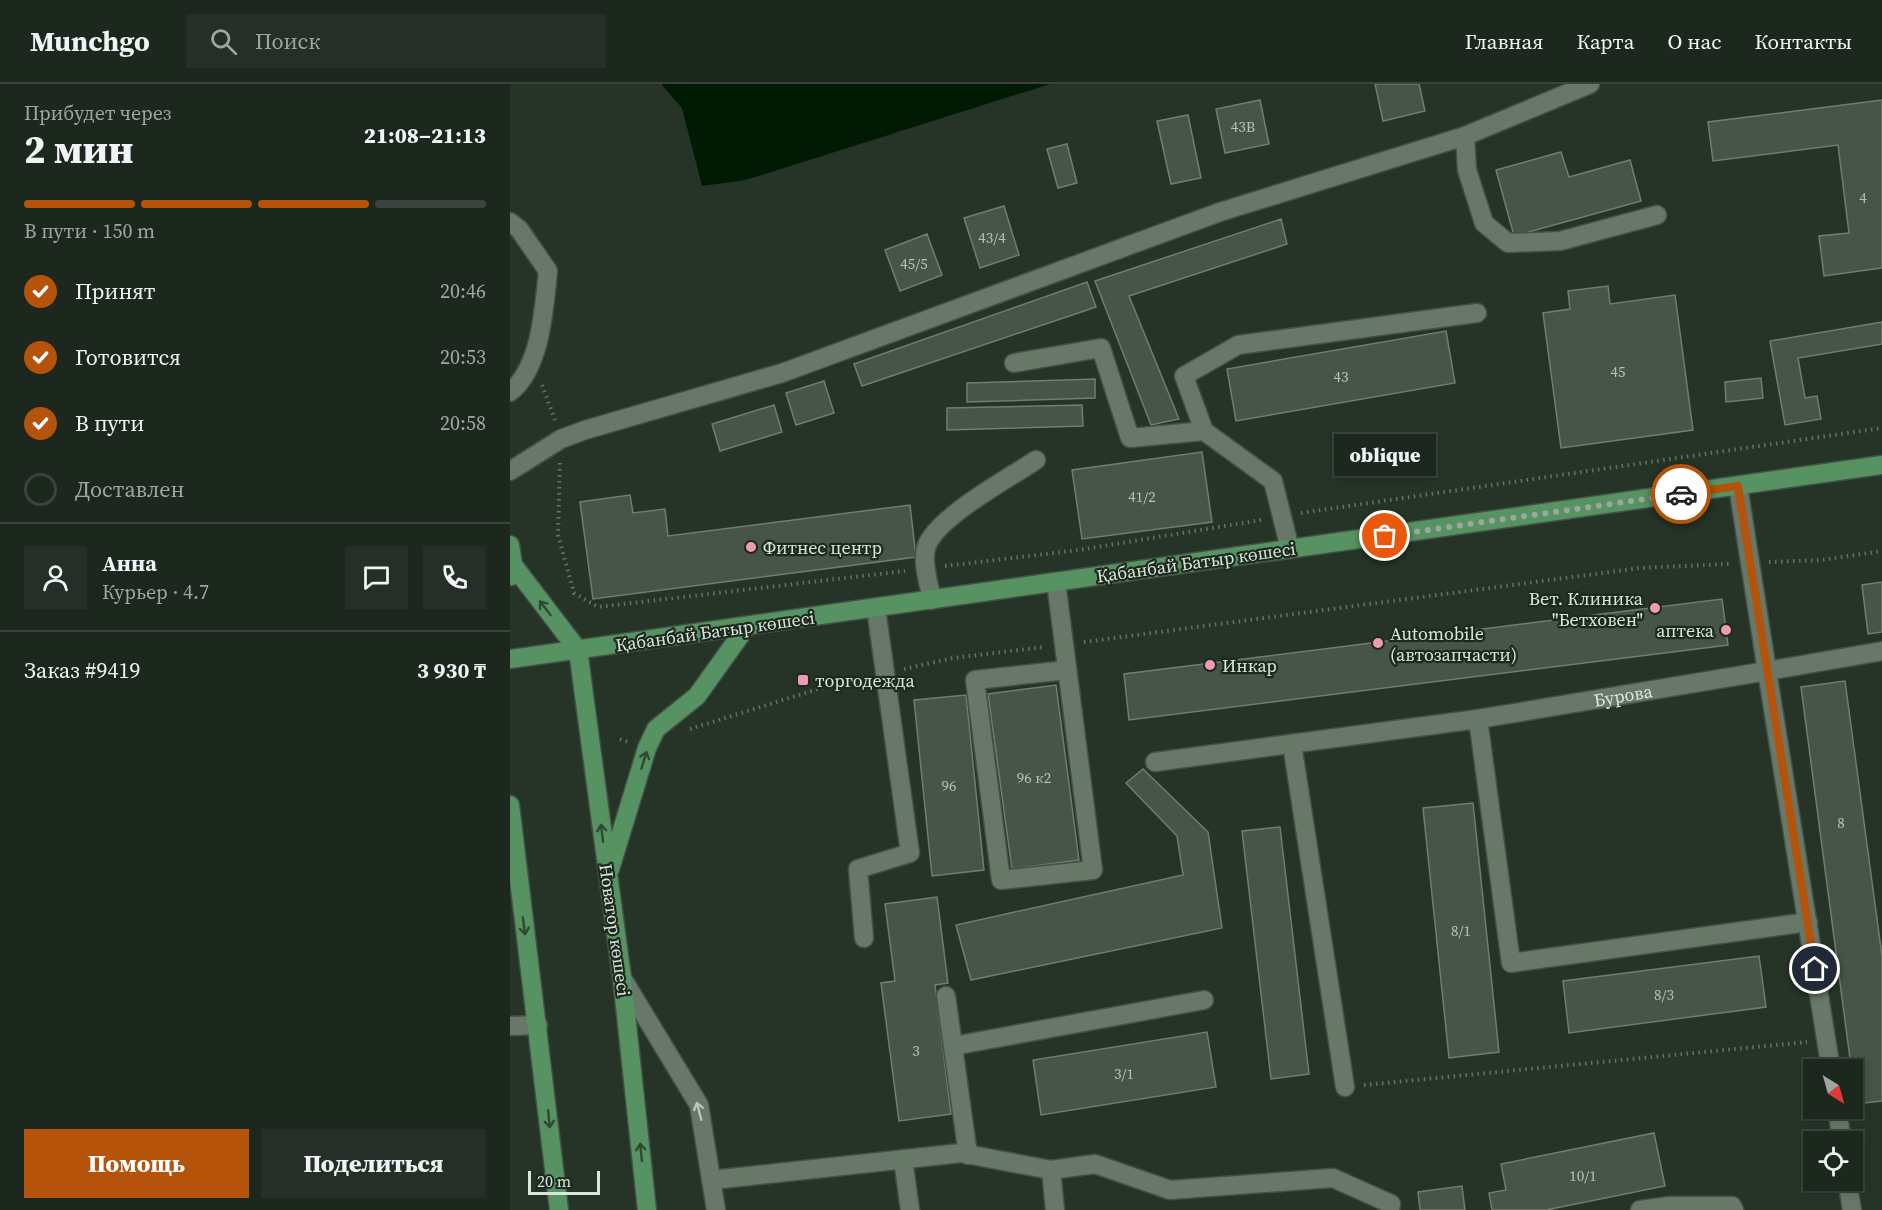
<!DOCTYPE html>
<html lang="ru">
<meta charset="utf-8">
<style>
:root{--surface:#1c271e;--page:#252f27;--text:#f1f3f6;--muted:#a0a5a4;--line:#3a443c;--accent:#b45309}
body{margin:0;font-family:"Source Serif 4",serif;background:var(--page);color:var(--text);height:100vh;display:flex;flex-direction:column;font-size:22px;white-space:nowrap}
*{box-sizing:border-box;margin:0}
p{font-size:20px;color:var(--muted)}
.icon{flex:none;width:33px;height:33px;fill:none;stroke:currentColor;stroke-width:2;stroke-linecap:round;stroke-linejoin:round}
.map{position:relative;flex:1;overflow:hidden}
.drawer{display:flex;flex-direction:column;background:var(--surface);width:510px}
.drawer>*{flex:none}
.needle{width:39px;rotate:143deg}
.controls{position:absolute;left:1293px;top:975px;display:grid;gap:12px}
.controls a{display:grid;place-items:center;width:60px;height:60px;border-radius:0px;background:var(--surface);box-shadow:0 3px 9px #0003,0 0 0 2px var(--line);font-size:30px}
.scale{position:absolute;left:18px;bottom:15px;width:72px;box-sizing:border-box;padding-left:6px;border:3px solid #dce5dc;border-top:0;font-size:16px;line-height:21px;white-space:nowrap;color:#dce5dc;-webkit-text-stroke:4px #1c2a1e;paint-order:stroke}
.pin{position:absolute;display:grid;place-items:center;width:51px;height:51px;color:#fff;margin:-26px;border:3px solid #fff;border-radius:50%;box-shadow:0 2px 6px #0007}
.courier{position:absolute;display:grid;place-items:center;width:60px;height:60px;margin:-30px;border:4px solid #b45309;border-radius:50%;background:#fff;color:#222;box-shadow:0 2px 8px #0007}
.bubble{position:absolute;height:42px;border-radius:0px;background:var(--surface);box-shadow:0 3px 9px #0003,0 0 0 2px var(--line);font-size:20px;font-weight:800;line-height:42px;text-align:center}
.head em{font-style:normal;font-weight:800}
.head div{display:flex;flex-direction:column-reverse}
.head{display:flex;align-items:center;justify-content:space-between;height:102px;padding:0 24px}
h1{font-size:39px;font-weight:800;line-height:45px}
.bar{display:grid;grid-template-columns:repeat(4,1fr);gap:9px 6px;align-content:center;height:72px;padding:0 24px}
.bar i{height:8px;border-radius:4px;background:var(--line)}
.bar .current{background:var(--accent)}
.bar p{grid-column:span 4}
.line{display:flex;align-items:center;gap:15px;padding:0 24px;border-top:2px solid var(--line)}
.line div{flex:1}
.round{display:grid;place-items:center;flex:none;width:63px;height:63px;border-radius:0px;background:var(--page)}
ol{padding:0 24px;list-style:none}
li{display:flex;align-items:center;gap:18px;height:66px}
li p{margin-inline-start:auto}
li .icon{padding:6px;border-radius:50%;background:var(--accent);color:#fff;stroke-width:4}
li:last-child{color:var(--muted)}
li i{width:33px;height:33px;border:3px solid var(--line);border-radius:50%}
.button{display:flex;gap:12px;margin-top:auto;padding:12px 24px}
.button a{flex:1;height:69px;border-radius:0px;background:var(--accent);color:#fff;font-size:24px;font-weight:800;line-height:69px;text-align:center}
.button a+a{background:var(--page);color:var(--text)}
header{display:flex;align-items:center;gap:36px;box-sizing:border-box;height:84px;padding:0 30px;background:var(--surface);border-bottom:2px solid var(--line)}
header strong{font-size:28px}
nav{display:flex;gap:33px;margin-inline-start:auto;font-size:21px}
.search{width:420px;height:54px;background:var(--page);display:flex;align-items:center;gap:15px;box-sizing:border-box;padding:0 21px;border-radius:0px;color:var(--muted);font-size:22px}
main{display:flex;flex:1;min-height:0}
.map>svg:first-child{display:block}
.water{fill:#001a03}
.building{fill:#465547;stroke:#6e7e6f;stroke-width:1.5}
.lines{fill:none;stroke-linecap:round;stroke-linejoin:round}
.minor-casing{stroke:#445045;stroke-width:21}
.major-casing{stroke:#445045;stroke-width:21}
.path{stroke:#667267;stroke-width:4;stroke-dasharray:1.5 4.5;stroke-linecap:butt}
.minor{stroke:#677869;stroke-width:18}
.major{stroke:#579362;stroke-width:18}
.oneway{stroke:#2e4a32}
.oneway2{stroke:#b9c4ba}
.done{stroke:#9ca79d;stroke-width:6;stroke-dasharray:0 10.8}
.route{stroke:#b45309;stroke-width:8}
.poi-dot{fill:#f09ab7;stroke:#1c2a1e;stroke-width:2}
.labels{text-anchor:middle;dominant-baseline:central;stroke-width:4.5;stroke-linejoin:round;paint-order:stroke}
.number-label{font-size:15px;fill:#b6c1b7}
.poi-label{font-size:18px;fill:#dce5dc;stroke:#1c2a1e;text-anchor:start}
.street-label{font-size:18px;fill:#dce5dc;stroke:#1c2a1e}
</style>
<header>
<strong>Munchgo</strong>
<div class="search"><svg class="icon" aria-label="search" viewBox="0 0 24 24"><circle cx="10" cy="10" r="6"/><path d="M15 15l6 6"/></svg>Поиск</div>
<nav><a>Главная</a><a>Карта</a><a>О нас</a><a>Контакты</a></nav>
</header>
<main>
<section class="drawer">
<div class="head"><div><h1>2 мин</h1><p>Прибудет через</p></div><em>21:08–21:13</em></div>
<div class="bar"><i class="current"></i><i class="current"></i><i class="current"></i><i></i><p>В пути · 150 m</p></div>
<ol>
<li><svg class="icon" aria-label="check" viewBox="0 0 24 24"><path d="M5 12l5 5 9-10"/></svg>Принят<p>20:46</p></li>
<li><svg class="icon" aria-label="check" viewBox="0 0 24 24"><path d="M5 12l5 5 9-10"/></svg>Готовится<p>20:53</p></li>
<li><svg class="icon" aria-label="check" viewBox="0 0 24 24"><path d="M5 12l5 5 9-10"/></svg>В пути<p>20:58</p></li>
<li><i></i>Доставлен</li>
</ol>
<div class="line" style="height:108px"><a class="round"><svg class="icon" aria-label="person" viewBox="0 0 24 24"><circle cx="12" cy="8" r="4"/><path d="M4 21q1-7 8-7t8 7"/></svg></a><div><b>Анна</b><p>Курьер · 4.7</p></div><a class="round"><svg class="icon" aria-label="chat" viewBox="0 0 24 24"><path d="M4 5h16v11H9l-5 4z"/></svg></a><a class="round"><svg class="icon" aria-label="phone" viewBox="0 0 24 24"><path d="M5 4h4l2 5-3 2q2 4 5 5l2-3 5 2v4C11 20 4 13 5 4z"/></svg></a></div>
<div class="line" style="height:78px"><div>Заказ #9419</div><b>3 930 ₸</b></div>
<div class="button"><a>Помощь</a><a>Поделиться</a></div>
</section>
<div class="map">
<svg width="1372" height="1126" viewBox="0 0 1372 1126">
<rect width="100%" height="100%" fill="#263428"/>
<path class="water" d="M151,0h389l-304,96 -44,6 -20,-78z"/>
<path class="building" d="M865,0h44l6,27 -42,10z
M750,16l9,44 -44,9 -9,-44z
M1372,16v168l-58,8 -5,-40 30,-3 -11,-88 -125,16 -5,-39z
M678,31l13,63 -30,6 -14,-63z
M557,60l10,39 -19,5 -11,-39z
M1051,68l8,25 61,-17 11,41 -127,35 -18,-66z
M494,122l15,49 -39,13 -16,-50z
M771,135l6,25 -158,52 50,123 -28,6 -56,-144z
M417,150l15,41 -42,16 -15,-41z
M577,198l9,25 -234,79 -8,-22z
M1098,202l2,18 65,-9 18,135 -132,18 -18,-135 27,-4 -2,-18z
M1372,238v22l-84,14 7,40 12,-2 4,23 -36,6 -15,-84z
M936,247l9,52 -219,38 -9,-52z
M1251,294l2,20 -37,4 -1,-20z
M585,295v19l-128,4v-19z
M314,297l10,32 -38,12 -10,-32z
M264,321l8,27 -62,19 -8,-27z
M572,321l1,21 -136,4v-22z
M692,368l10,70 -130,17 -10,-69z
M120,411l3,18 32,-4 3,27 242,-31 6,52 -323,42 -13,-97z
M1372,498v50l-14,2 -6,-49z
M1212,515l6,46 -599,75 -5,-46z
M1335,597l37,275v145l-26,3 -55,-417z
M546,601l23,175 -67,9 -24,-175z
M456,611l18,175 -52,6 -18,-176z
M633,685l65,63 14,96 -251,52 -15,-55 227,-50 -6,-39 -51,-53z
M963,719l26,249 -50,6 -26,-250z
M770,743l29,247 -38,5 -29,-248z
M427,813l11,86 -13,2 16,129 -52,7 -18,-138 14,-2 -10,-77z
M1249,872l7,51 -197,26 -6,-52z
M697,948l9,55 -175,28 -8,-55z
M1144,1049l11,53 -119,24h-54l-3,-17 17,-3 -5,-26z
M952,1102l3,24h-45l-2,-18z"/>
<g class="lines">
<defs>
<g id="minor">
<path d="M955,52l2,34 17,53 24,20 52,-2 97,-26"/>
<path d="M0,138l9,7 29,42c-4,37 -7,97 -38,121"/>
<path d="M504,279l87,-15 29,90 74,-7"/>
<path d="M0,387l51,-32 24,-9 197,-57 438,-161 245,-76 125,-52"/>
<path d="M1228,402l29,185 115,-20"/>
<path d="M780,465l-17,-68 -69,-50 -20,-55 54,-31 239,-32"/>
<path d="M546,498l37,288 -92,10 -26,-200 92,-10"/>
<path d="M422,516c-3,-16 -11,-40 -5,-55 13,-30 81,-66 109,-85"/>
<path id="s1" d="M968,635l289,-48 64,399"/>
<path d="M782,660l53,343"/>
<path d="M645,678l323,-43 33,244 297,-41"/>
<path d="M354,854l-6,-69 52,-16 -34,-245"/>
<path d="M112,894l77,127 17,105"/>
<path d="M436,912l22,159"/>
<path d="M0,942l28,-1"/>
<path d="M443,962l251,-46"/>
<path d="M1327,1024l5,34"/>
<path d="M393,1075l7,51"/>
<path d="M541,1086l4,40"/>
<path d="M202,1096l249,-27 90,17 44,-6 75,26 163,-12 58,26 -1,6"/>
<path d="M1337,1096l5,30"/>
<path d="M1130,1126l30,-4h62l2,4"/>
</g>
<path id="major" d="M0,461l3,20 -2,11
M3,481l65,85 44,328 25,232
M0,575l1372,-194
M0,721l49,405
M100,785l37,-121 9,-19 41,-33 50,-70"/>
</defs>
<use href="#minor" class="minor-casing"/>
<use href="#major" class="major-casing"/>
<path class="path" d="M32,301l13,35
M50,379l-2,72 16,58 24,14 307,-36
M791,429l581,-85
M1259,478l53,-2 60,-9
M435,482l134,-16 182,-30
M574,558l556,-74 89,-4
M394,585l49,-11 91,-11
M180,645l141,-44 36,-8
M110,655l8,3
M854,1001l443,-43"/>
<use href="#minor" class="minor"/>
<use href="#major" class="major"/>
</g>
<defs><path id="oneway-shaft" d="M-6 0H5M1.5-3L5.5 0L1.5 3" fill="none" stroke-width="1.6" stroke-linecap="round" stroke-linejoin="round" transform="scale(1.5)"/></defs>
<g class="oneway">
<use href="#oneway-shaft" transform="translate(35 524) rotate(-128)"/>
<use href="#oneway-shaft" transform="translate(134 676) rotate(-73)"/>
<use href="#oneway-shaft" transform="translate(92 749) rotate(-97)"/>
<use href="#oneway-shaft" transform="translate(14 842) rotate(82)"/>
<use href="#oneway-shaft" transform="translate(39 1035) rotate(84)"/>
<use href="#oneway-shaft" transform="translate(131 1068) rotate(-96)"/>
</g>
<use class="oneway2" href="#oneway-shaft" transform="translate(189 1027) rotate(-105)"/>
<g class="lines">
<path class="done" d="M875,452l296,-42"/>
<path class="route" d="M1171,410l57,-8 77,483"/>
</g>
<g class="poi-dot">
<circle cx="241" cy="463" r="6"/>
<circle cx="1145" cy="524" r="6"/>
<circle cx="1216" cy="546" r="6"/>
<circle cx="868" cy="559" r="6"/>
<circle cx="700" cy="581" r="6"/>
<rect x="287" y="590" width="12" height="12" rx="3"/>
</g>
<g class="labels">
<g class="number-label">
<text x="733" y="42">43В</text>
<text x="1353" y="113">4</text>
<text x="482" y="153">43/4</text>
<text x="404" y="179">45/5</text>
<text x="1108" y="287">45</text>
<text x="831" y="292">43</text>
<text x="632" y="412">41/2</text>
<text x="524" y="693">96 к2</text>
<text x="439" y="701">96</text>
<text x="1331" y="738">8</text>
<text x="951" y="846">8/1</text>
<text x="1154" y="910">8/3</text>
<text x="406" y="966">3</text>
<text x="614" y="989">3/1</text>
<text x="1073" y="1091">10/1</text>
</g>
<g class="poi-label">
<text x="253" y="463">Фитнес центр</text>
<text x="1133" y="514" text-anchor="end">Вет. Клиника<tspan x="1133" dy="21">"Бетховен"</tspan></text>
<text x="1204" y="546" text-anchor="end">аптека</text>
<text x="880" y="549">Automobile<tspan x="880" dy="21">(автозапчасти)</tspan></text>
<text x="712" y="581">Инкар</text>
<text x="305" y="596">торгодежда</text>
</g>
<g class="street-label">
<text transform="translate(686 478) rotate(-8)">Қабанбай Батыр көшесі</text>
<text transform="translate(205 547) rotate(-8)">Қабанбай Батыр көшесі</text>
<text stroke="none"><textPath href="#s1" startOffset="147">Бурова</textPath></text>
<text transform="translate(105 846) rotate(82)">Новатор көшесі</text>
</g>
</g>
</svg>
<div class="controls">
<a><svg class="needle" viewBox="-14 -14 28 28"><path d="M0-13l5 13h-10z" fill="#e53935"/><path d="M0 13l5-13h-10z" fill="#a0a5a4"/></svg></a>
<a><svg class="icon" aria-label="locate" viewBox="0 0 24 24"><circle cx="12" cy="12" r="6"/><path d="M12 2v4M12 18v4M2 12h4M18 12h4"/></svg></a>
</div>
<div class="scale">20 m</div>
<div class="pin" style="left:875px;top:452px;background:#ea580c"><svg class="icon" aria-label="bag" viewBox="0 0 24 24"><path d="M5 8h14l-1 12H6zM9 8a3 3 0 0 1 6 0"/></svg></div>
<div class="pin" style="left:1305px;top:885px;background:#1f2937"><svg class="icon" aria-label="home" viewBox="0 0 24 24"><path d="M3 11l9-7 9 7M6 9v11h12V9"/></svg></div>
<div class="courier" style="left:1171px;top:410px"><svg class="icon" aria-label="car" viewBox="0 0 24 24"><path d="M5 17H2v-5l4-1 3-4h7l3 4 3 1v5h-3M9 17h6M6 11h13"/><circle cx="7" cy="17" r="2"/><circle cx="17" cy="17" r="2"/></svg></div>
<div class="bubble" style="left:824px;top:350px;width:102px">oblique</div>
</div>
</main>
